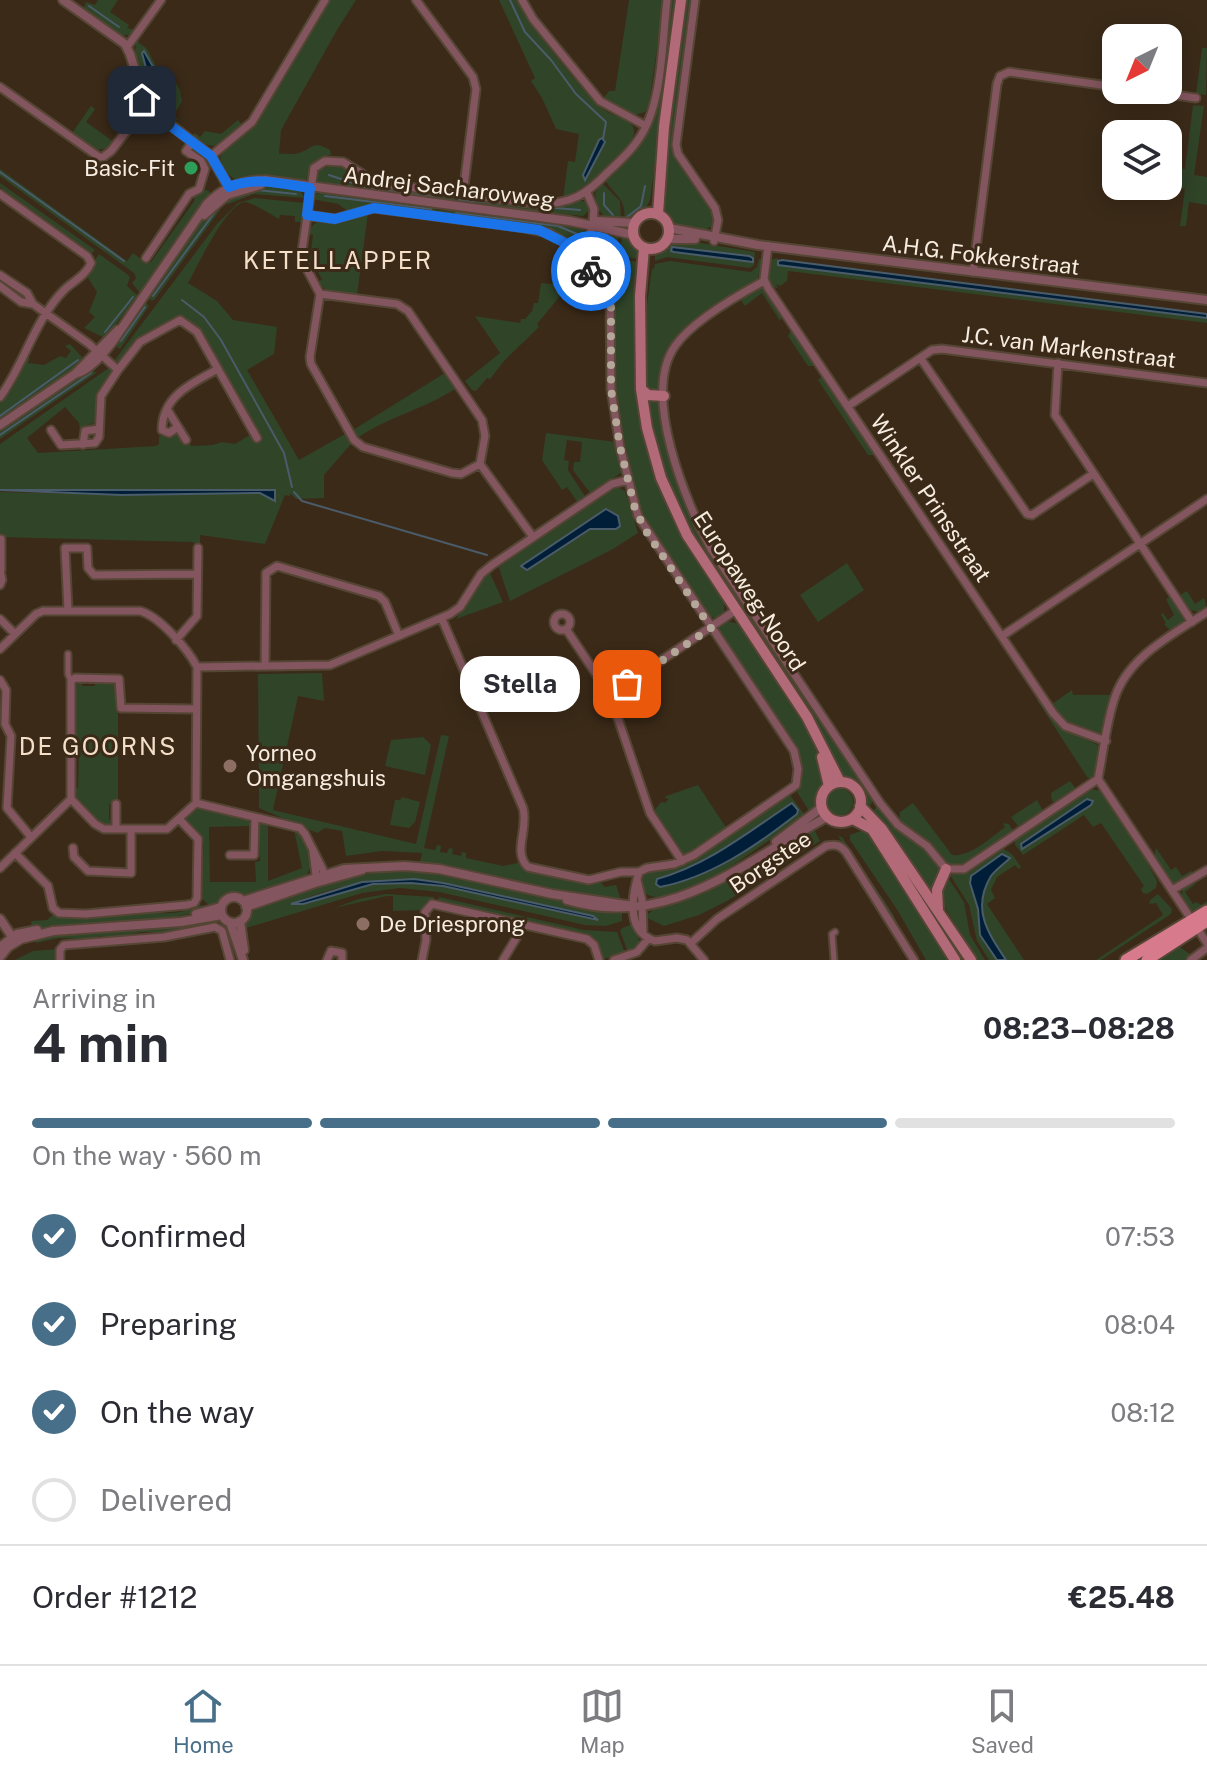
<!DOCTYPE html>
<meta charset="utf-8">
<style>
:root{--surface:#fff;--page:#f2f2f3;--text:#2b2b33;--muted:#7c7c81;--line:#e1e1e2;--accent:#486f89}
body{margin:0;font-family:"Public Sans",sans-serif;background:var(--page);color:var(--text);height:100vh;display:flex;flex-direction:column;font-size:30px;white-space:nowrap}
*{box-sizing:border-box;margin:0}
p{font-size:26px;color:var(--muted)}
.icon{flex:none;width:44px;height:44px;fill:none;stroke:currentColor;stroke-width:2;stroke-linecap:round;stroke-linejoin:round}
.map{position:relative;height:960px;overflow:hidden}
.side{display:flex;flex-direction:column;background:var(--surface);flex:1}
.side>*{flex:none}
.needle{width:52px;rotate:223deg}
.fabs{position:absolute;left:1102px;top:24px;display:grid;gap:16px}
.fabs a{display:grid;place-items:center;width:80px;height:80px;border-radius:16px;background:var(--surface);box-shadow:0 4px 20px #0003;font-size:40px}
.pin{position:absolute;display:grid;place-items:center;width:68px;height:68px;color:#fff;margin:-34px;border-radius:16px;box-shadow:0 4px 12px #0006}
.courier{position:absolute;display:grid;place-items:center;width:80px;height:80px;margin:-40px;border:6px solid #1a73e8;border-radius:50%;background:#fff;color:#222;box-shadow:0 2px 10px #0007}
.bubble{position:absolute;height:56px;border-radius:24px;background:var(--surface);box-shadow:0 4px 20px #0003;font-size:26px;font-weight:700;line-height:56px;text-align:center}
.overview em{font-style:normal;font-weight:700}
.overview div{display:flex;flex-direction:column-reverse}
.overview{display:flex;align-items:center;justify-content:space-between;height:136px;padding:0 32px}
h1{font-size:52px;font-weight:700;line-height:60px}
.bar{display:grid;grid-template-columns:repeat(4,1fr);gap:12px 8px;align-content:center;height:96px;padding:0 32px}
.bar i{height:10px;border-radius:6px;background:var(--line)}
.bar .selected{background:var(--accent)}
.bar p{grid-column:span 4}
.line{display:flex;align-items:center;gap:20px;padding:0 32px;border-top:2px solid var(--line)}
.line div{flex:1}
ol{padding:0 32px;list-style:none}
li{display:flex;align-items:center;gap:24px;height:88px}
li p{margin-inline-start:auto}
li .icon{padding:8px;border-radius:50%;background:var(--accent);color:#fff;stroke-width:4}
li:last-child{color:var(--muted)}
li i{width:44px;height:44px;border:4px solid var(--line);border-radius:50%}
.menu{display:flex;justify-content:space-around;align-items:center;height:112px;border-top:2px solid var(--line);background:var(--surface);font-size:22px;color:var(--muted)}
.menu a{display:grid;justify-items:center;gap:4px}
.menu .selected{color:var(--accent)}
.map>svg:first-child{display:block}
.green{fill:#304428;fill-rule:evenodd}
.water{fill:#001e37;stroke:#4a5c6a;stroke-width:2}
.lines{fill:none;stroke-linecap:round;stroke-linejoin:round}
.stream{stroke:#4a5c6a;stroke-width:2}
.pedestrian-casing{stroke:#554534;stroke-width:9}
.minor-casing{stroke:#554534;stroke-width:11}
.tertiary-casing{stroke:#554534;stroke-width:12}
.secondary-casing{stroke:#554534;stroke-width:14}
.primary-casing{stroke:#554534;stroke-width:15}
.pedestrian{stroke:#83555e;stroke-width:5}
.minor{stroke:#83555e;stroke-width:7}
.tertiary{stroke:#83555e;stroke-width:8}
.secondary{stroke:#b26a78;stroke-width:10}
.primary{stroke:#d77a8c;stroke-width:11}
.done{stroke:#b5a89a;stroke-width:8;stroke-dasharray:0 14.4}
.route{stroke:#1a73e8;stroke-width:10}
.leisure-dot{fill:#2e9e5b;stroke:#3b2a18;stroke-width:3}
.education-dot{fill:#8d6e63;stroke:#3b2a18;stroke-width:3}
.labels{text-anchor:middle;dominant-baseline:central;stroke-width:6;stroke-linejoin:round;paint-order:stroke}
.poi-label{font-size:22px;fill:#f7ece0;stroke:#3b2a18;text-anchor:start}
.street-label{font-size:22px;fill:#f7ece0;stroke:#3b2a18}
.neighbourhood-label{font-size:24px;letter-spacing:2px;fill:#f5dfc8;stroke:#3b2a18}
</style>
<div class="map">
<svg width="1207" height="960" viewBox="0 0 1207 960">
<rect width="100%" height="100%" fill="#3b2a18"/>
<path class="green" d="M98,0h20l-8,12 19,13 -2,3 9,2 -3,4 -13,2 -37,-26 3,-8 9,3z
M329,0h27l-19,30 -56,100 -2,24c6,-1 15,1 20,-1 15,-5 13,-13 31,-3l1,4 -18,9 -7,16 -6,3 -64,-2 -12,-9 -4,-14 4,-6 28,-24z
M499,0h19c7,20 67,94 84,108 8,8 25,9 31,19 10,19 -53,66 -70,71l5,-37 7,1 4,-28 -23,-5 -14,-31 -11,-17 4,-3z
M629,0h35l-15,103 -4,9 -10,3 -32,-16 6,-8h6z
M671,0h3l-2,42 -22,158 -6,11 -14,10 -6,-2c3,-20 -10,-24 -19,-39 23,-24 42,-42 53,-75z
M685,0h6l-18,145 40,66v14l-9,6 -31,-6 -10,-13 -3,-11z
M137,41l10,8 12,23 8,-4 13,22 2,11 -8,14 3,4 -3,5c-8,-6 -21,-13 -25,-21 -7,-11 -18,-52 -12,-62zM144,51l28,49 -2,9h-2z
M1202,48h5l-1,47 -10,-1z
M1193,105l11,1 -10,69 13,2v28l-18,-3 -3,24h-6l5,-37 -21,-3h4v-19l17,2z
M91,106l4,3 -9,13 28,20 -7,6 -10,2 -25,-17z
M238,120l5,6c-21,17 -26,29 -51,10l3,-3 5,4 5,-6 16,3z
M332,165l12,3 30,18 63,8v6l-116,-16 -6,-7 2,-6z
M0,169l127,92 6,-8 12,9h6l44,-62 -3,-4 6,-2 4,-5 7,2 3,5 -72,97 -8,-10 4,-5 -2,-5 -134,-97z
M0,183l95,67 -3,3 -92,-66z
M602,183l18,18 1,17 -15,1 -9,-12 -2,-14z
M266,187l33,3 6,8 -51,-4 -26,10 -6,-3 30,-13z
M322,192l112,15 2,3 13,1 1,-2 124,16 8,3 4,8 -4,6 -6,2 -21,-12 -14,-5 -168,-22 -24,7 -11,-8 -26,-5 3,-4z
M439,194c33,4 77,15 109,13 13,0 27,-9 38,-5l4,8 -7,6 -132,-14v-2l-13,-2z
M255,198l49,5 -2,19h-7v-6l-15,-1 -1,4c-7,-4 -28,-17 -34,-17 -18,1 -48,65 -57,81l29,18 16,19 44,7 -3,27 -27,16 52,90 46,-26 6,10 -27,31v23l-28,1 -6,-6v3l-5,-1 -20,49 -65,-9v10l-8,-3 -192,-5v-45l121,3 142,-2 12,-2 -275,-1v-46l110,-77 3,5 -15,19 -3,32 -11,3 -4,5 -1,-8 -14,-16 -38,31 11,15 118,-7 3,-2v-8l19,-4 6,11 5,-2 2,5 22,-1 9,-3 13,2 20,-12 -54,-100 -24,-15 -42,23 -15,22 -6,-1 103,-137 21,-21z
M219,204l1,6 -65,89 -3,2 -5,-3 53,-75z
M368,213l-11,82 -30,-4 -9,-9 4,-3 -12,-20 3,-24 -5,-1 3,-7 6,-5 24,1z
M602,231l17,4 -3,20 -11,-1 -14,9c-9,-11 -1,-27 11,-32z
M545,235c17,7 27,18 39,32l-47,57 2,3 -34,33 -15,19 -3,-1 -11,13 -4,-1 -7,-9 35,-28 -25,-37 45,7 1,-4h4l7,-8 2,-8h4l3,-20 11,1 1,-5h4l5,-34 -4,-4 -14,-2 -2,4z
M622,235l9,1c5,9 11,12 8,23l-19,-3z
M670,242h25l60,10 -1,13 -4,3 -83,-11 -12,4v-6z
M99,254l28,20 3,3 -3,9 11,10 -33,42 -21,-10 11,-11 -6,-5 8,-20 -11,-17c8,-6 7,-14 13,-21z
M778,258v7l429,53v5l-419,-52 -1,10 -7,5 -4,-2 2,4 -7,-1 -4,-11 3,-16z
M616,259l-1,20 -5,8 -16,-19 8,-8z
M619,259l20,3 -5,87 3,46 25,96 24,51 38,59v11l-7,7 -11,-5 -67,-104 -24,-115 -2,-45 2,-50 -3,-10 5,-10z
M759,259h3l-5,23c-47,30 -94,45 -97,107l-8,3 -4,-3 -3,-70 7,-51 2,1 1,-5 15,-3 81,11 6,-5z
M756,289h7l20,26 -3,6 -18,-28 -17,13 -4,-6z
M144,301l5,5 -29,43 -3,-2 1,-5z
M790,332h4l22,34h-8l-20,-30z
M70,344l13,14 -14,16 -69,46v-17l13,-16 12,-31 5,2 -2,5 16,2 16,-9 6,2 5,-7 -6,-5z
M91,368l5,5 -96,66v-9z
M445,373l10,16c-31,20 -67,28 -98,49l-4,-8z
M823,376l53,77 -1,2h-7l-50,-75z
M654,399l7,7 14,70 28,66 171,257 -6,10 -10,-23 -16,-9 -75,-133 -69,-96 -35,-75 -17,-72z
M546,433l70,9 6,30 -31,22 -18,-24 1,-8h6l2,-20 -15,-2 -3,20 5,1 -1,9 18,28 -8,5 -11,-16 -5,3 -20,-30z
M617,487l8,4 13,42 -25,16 -103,52 -12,-36 113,-76zM611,511l7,5 -11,14 -17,-1 -53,25z
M847,563l17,27 -46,32 -18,-27z
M490,573l13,29 -47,17 28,-42z
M1187,591l8,13 9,-6 3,10 -6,4 -11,-2 -10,-15z
M1172,596l13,21 -3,6 -11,8 -7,-7 2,-1 -5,-8 2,-2 5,7 6,-5 -8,-16z
M726,621l14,3c21,32 88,119 84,156 0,6 -10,29 -13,34l-14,-22 5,-12 -2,-25 -81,-123v-5z
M322,673l2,28 -26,-5 -25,114 143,34 25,-109 8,1 -25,112 11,2 2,-5 4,1 -1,6 7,1 2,-5 4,1 -1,5 9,2 1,-4 4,1v5l37,8 15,-3c16,13 61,22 82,19l5,5 11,-2 5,15 -19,-1 -182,-37 2,-9 -40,-2 -36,5 -4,-25 -17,-3 -8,5 -58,-25 -1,-134z
M82,681v5h13v-5l21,1 2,4v116l-9,2v16l5,1 -2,4h-10l-25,-24 -3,-13h4l1,-34 -5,-1v-66z
M1072,690l1,5h39l-8,33 -4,5 -36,-13 -12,-16z
M1039,699l22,29 37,17 -3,28 -4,6 -4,-2 -50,-77z
M423,737l8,8 -6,30 -40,-9 6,-26z
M1070,781l6,8 -20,13 -4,-1 -1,-8z
M698,785l29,44 -41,26 -7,-4 -25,-40 7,-9 4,1 4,-4 -4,-1 1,-2z
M827 802a13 13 0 1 1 26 0a13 13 0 1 1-26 0Z
M1091,789l10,2 39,58 17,32 -1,7 -9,6 -4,-1 -2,-4 3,-3 -43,-63 -8,4 -9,-12 -61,40 -8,-10v-5z
M790,795l17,23c-14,9 -29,17 -42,25 -23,15 -93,70 -120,50l-4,-13 3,-7 20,-4 38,-15zM793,803l5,7 -1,4c-41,32 -86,63 -137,73l-3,-8c51,-14 93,-47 136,-76z
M402,797l18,5 -5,20 -6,6 -19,-3 5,-25h5z
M1037,800l6,11 -25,15 -7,-9z
M913,803l39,52c19,2 38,-17 53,-28l-2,-4 6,1 4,7 -47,32 -16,3 -6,-4 -14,-18 -31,-23 1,-9z
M878,805c18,27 48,38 63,67l-9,22 -42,-62 -18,-19z
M199,808l51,12v6l-41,1 1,55h46l-1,-20 5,-1v-34l-5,-1v-5l13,3v57l34,-13 -8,-38c16,9 23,37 9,49l-56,18 -21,-1 -15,11 -11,-10 4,-52 -18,-27z
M813,827l7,14 -93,60 -28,14 -35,11 -19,-9 9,-8 51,-16z
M864,827l8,8 79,125h-25l-28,-49 -48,-71v-5l11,-4z
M838,836l4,1 51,77 8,17z
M1002,848l10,6 9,13 -2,2 -4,-4 -18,12 -6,13 4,8 -8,6 37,56h-18c-19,-29 -39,-59 -8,-91l-28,14 8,26 2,26 17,25h-8l-12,-19 -8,-36 -19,-30 19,-4z
M1156,848l15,22 5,-3 6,9 9,-5 2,2 -16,10 -6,-1 -17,-25z
M397,870c76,-1 150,33 225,42v9l-16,5 -21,-1 -146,-33 -39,-4 -38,5 -119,36 -1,-4 10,-18 93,-30zM414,879l29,4 150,33 4,5 -154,-35 -32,-3 -38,1 -70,20h-12c39,-17 80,-25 123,-25z
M947,876l17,26 6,33 15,25h-6l-5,-4 -34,-57v-9z
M1197,883l-12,9 8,12 3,-2 5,3 6,-4v8l-9,4 -8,-3 -9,-15 3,-8z
M386,894l48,3v4l-9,3 -2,6 -30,1v-15h-6l-53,12 25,-9z
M1158,894l14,15 -1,5 -70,46h-5l67,-45 -7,-12 -7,1 1,-4z
M439,897l145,33 33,2 8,21 -22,6 -8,-17 -158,-40z
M199,903l6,7 -30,7 -143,12 -1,-8 16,-1 6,-5 26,4 3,-2 48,-2 6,-3c19,0 47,6 63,-9z
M209,918l1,6 -3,-1 -29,9h-37l-24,5 -18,-1 -3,3 -37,-1 -23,5 -2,-5z
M633,924l7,19 -5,6 -7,3 -8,-21 2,-3z
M1177,945l13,9 -3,6h-34z
M58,949v11h-43l18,-9z"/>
<path class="water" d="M144,51l28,49 -3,9 -15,-12 -12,-44z
M602,138l3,4 -20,38 -2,-5 16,-35z
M672,247l77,9 4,2v4l-79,-10 -3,-1z
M782,260l425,54v4l-429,-53v-4z
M0,490h275v11l-15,-8 -139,2z
M606,509l12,7 2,10 -4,3h-26l-63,41 -6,-4z
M1087,799l6,2 -2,4 -69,44 -1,-5z
M792,803l6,7 -1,4c-41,32 -86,63 -137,73l-4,-3 1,-5c51,-14 91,-47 135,-76z
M1002,854l8,4c-6,6 -14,11 -19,18 -20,33 -3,57 15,84h-9l-17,-25 -2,-26 -8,-26 1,-7z
M414,879l29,4 150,33 5,4 -155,-34 -32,-3 -38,1 -70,20h-12l71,-22z"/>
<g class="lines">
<path class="stream" d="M510,0l15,32 26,28 25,34 30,28 -3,17
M89,6l30,21
M0,172l124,89
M329,175l39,13 67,9
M257,190l39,4
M604,193v12l9,10
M325,196l106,13
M459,200l121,10
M225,202l11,-6
M456,213l102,13 19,8
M627,217l14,-11 4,-20
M153,296l65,-88
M182,300l22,17 17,23 63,113 8,34
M105,332l28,-35
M121,341l24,-34
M0,416l78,-56
M0,435l91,-62
M294,492l8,9 185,54"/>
<defs>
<path id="pedestrian" d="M68,654v20l3,7
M834,960l-2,-26 3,-2"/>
<path id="minor" d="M416,0l57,77 3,12 -13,105
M522,0l11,19 67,82 46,25
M695,0l-19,145 2,9 37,54 3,12 -4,21
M127,47l34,-47
M0,87l99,70h4l8,-6 35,-45
M1138,90l58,8
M211,156l41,-34 73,-122
M587,193l7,16 -1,12
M0,194l87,62 4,7c-5,12 -17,18 -26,26 -31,31 -40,74 -65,108
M307,215l28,4 39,-11 151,20 24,5 18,11 43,50 1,95 9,58 18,69 156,235 4,18 -2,16 -102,70 -20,9 -27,4 -8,4h-18l-32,8 -61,-13c-16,-15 1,-38 -5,-59l-81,-189
M768,246l-4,33 4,9 285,425 12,13 41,15
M577,253l13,-17 2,-10
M146,258l43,-64 10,-5 6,-20 -4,-8 -15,-10 7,-10
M973,272l24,-188 3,-8 9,-4 107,15
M0,275l27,18 6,11 56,40 29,26
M764,281c-26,14 -72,40 -89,65 -34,48 11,157 36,203l169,254 18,22 29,21 19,23h18l134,-90c5,-26 8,-54 16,-79 13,-43 58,-65 93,-88
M0,286l21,16 12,2
M320,294l-10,63 1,7 43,76 9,7 89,26 9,1 19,-10
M921,359l106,155 5,1 61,-41
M1058,363l-3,52 137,207
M848,406l84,-56 10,-1 265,34
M167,409l11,18 -9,6 -7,-3c0,-34 30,-47 56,-61
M178,427l8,13
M51,430l10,15 34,-2 4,-6 2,-41 17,-26 22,-28 40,-22 17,12 60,106
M83,445l2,-14 14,-2
M533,537l-53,-73 5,-28 -3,-16 -74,-109 -11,-7 -77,-10 -19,-36 13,-90 11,-7 18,1 34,21 161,21c33,0 48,-9 70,-32 11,-10 22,-20 30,-32 25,-34 24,-99 29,-140
M0,570l2,10 -2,5
M1,570v-31
M68,610l-3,-62h22l1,20 6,7 103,-1
M554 622a8 8 0 1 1 16 0a8 8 0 1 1-16 0Z
M0,619l15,15
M566,629l44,66
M1002,636l205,-137
M176,640l21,-24 1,-68
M0,649l36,-35 7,-3h97c19,5 48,38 57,56l-1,136 104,25 5,6 20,40 -3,6
M265,666l1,-93 11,-7 102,30 6,6 14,34
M197,667l133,-2 120,-51 10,-7 21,-33 11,-9 120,-81 16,-4
M0,680l6,10 -1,34 6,12 -4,72 24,29
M196,709l-75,-1 -2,-29 -44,-1 -4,3v118l24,25 9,5h63l29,-26
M1098,779l109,164
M116,804v25
M73,848l1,9 14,14 43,2v-44
M313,851l3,24 3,4
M15,853l33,33 5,22 6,5 27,1 101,-9 7,-2 3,-5 1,-59 -18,-19
M230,855h24l1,-37
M682,861l-32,-48 -40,-118 126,-85
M0,868l71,-69
M639,872c-7,23 -14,59 16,69l22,-3 10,2 17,20
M637,880l5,20 1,33
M1172,890l35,-20
M691,943l26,-24 109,-73c10,-2 14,-1 20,6l68,108
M60,960v-10l4,-5 100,-8 51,-10 7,4 8,29
M327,960l4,-9 11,2v7
M422,960l4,-20 -1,-28 7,-8 155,35 7,6 5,15
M503,960l21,-35
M614,960l23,-8 11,-13
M1191,960l16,-12"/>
<path id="tertiary" d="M63,0l62,44 5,10 16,52 65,50 21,37
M204,215l23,-20 33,-10
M596,221l39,2
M669,228l89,17 449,55
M668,239h27
M75,374l43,-44
M0,425l75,-51c15,-4 28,-20 38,-33l94,-137c16,-17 35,-24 58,-24l305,41 64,14
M776,842l45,-34
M221 910a13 13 0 1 1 26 0a13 13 0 1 1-26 0Z
M567,900c101,31 177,-38 260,-83
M243,901l101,-32 61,-3 34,3 113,25 81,12
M246,907l69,-24 47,-13
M196,914l25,-7
M0,919l13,19
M240,921l4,29
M230,922l13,38
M0,947l17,-13 20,-4
M0,957l8,-10 13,-8 32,-8 128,-9 41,-7"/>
<path id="secondary" d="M633 231a18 18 0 1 1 36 0a18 18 0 1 1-36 0Z
M658,214l6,-87 17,-127
M644,248l-4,48 1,93 6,39 14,50 26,57 120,182 33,65
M641,389l7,6 16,1
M822,757l7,29
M821 802a20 20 0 1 1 40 0a20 20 0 1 1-40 0Z
M860,806l22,23 89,131
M853,819l19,10 83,131
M938,909l-1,-19 9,-21"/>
<path id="primary" d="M1126,960l81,-49
M1147,960l60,-39"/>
</defs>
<use href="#pedestrian" class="pedestrian-casing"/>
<use href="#minor" class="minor-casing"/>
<use href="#tertiary" class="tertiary-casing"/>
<use href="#secondary" class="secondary-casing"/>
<use href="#primary" class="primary-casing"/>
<use href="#pedestrian" class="pedestrian"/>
<use href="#minor" class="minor"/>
<use href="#tertiary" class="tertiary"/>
<use href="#secondary" class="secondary"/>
<use href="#primary" class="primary"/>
</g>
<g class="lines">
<path class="done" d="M591,271l20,26v92l9,58 15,62 11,22 65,97 -84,56"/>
<path class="route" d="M142,100l10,12 59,44 18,31c27,-11 53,-3 81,1l-3,27 28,4 39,-11 165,22 28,14 24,27"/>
</g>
<circle class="leisure-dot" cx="191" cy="168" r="8"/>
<g class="education-dot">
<circle cx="230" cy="766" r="8"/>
<circle cx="363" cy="924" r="8"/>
</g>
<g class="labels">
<g class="poi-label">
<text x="175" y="168" text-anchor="end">Basic-Fit</text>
<text x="246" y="753">Yorneo<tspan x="246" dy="25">Omgangshuis</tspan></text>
<text x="379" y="924">De Driesprong</text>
</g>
<g class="street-label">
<text transform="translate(449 187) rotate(7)">Andrej Sacharovweg</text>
<text transform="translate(981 255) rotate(7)">A.H.G. Fokkerstraat</text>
<text transform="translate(1069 347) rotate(7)">J.C. van Markenstraat</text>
<text transform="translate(931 498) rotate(56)">Winkler Prinsstraat</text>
<text transform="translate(750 591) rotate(57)">Europaweg-Noord</text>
<text transform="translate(770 862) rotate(-34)">Borgstee</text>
</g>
<g class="neighbourhood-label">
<text x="338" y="260">KETELLAPPER</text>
<text x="98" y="746">DE GOORNS</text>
</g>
</g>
</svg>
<div class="fabs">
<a><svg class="needle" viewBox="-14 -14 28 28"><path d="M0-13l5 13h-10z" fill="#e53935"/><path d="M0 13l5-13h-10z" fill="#7c7c81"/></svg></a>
<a><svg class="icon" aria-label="layers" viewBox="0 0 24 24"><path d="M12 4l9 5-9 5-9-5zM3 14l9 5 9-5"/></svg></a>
</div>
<div class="pin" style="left:627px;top:684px;background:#ea580c"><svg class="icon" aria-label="bag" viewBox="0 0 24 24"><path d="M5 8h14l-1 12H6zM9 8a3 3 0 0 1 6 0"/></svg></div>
<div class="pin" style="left:142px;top:100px;background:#1f2937"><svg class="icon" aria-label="home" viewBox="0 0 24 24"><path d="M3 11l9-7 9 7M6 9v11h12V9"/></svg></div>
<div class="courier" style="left:591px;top:271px"><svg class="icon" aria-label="bike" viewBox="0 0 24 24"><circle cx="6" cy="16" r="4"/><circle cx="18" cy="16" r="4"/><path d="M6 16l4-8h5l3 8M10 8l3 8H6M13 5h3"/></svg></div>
<div class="bubble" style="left:460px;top:656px;width:120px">Stella</div>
</div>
<section class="side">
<div class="overview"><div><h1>4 min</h1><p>Arriving in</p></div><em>08:23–08:28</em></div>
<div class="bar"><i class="selected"></i><i class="selected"></i><i class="selected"></i><i></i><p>On the way · 560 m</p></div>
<ol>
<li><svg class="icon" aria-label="check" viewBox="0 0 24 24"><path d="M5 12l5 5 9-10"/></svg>Confirmed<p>07:53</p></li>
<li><svg class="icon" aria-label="check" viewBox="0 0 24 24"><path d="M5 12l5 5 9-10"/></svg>Preparing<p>08:04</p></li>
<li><svg class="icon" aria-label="check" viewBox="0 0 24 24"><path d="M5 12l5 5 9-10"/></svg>On the way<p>08:12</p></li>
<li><i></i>Delivered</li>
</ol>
<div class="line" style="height:104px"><div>Order #1212</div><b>€25.48</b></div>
</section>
<nav class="menu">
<a class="selected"><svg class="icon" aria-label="home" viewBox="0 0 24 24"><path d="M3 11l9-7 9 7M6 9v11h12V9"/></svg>Home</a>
<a><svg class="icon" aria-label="map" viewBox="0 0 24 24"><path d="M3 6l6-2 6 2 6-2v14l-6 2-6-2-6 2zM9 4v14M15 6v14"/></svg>Map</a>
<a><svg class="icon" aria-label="saved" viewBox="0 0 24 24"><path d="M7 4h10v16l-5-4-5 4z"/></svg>Saved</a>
</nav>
